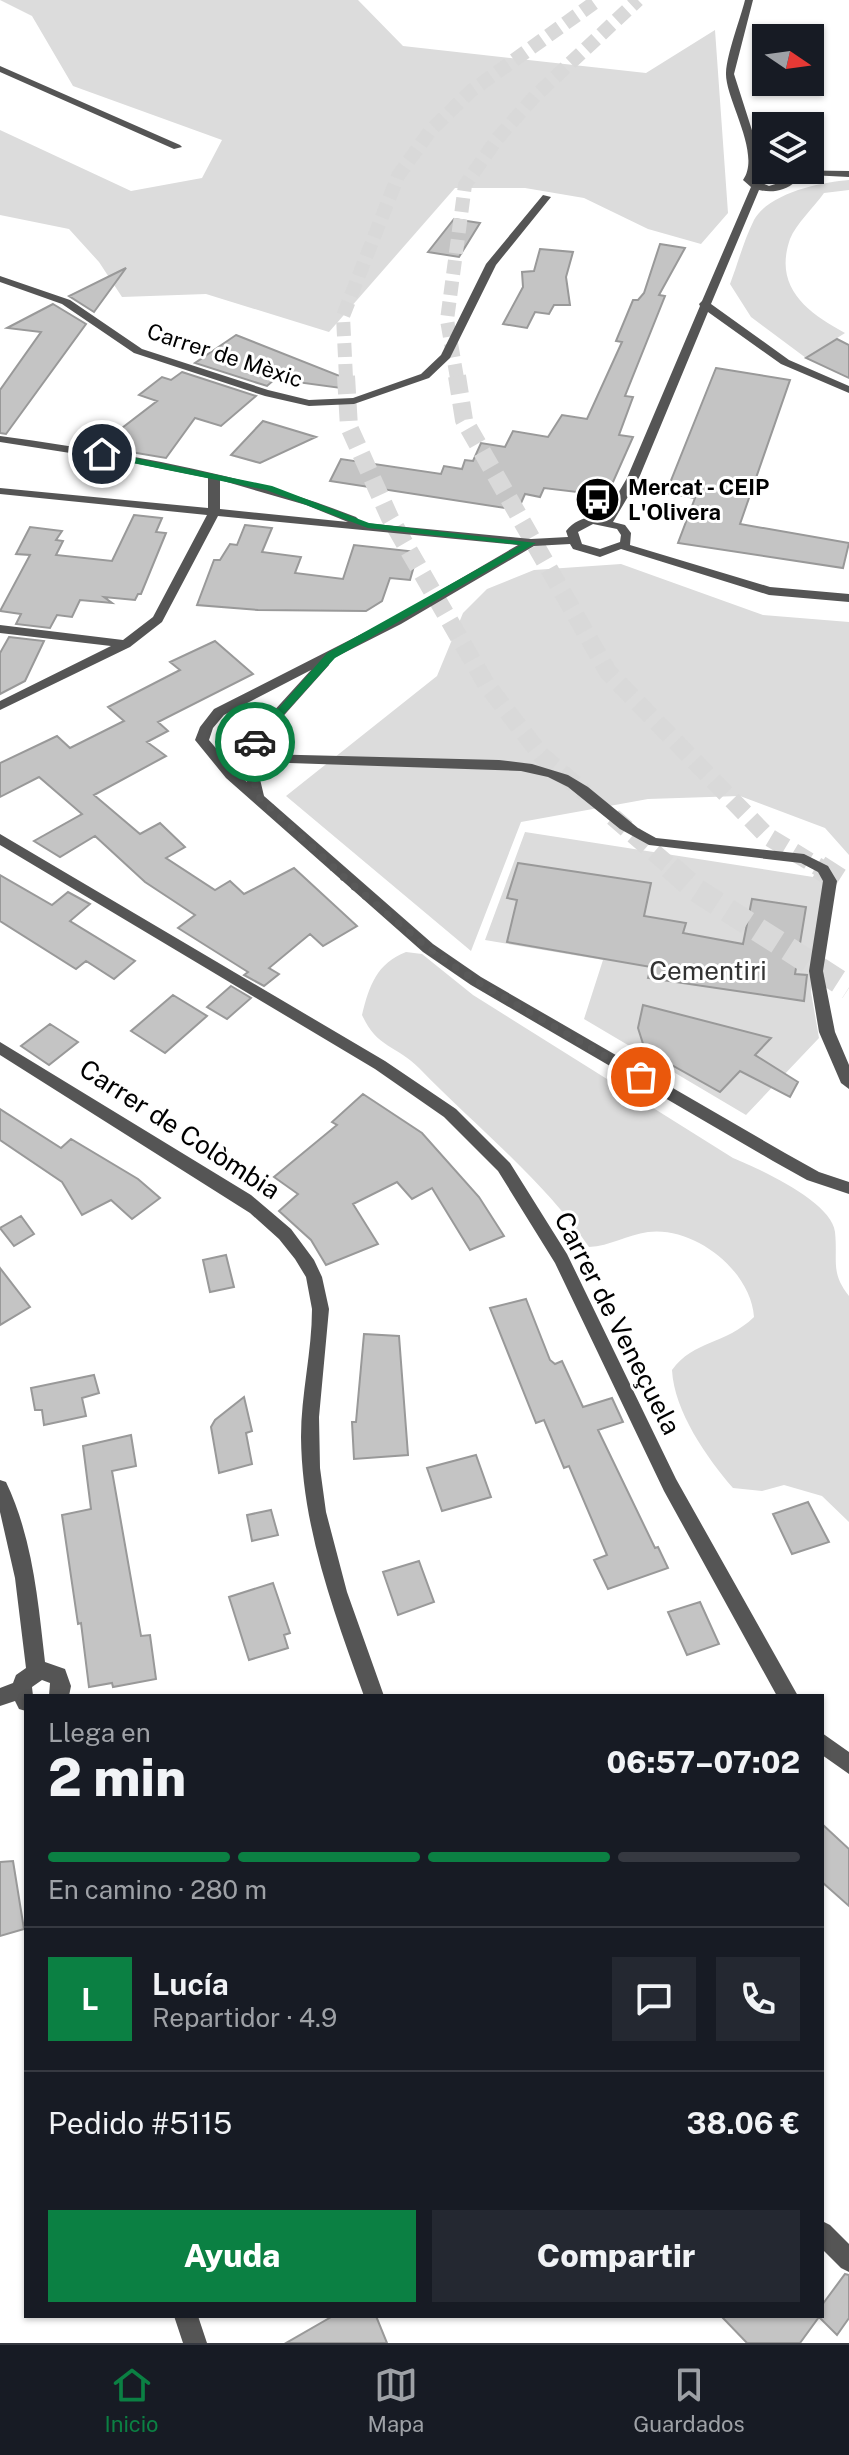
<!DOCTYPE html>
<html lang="es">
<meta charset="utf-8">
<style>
:root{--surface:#171b24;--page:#242831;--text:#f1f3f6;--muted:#9ea1a6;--line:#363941;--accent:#0b8043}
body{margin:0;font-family:"Public Sans",sans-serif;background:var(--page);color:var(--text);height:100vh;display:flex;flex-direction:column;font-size:30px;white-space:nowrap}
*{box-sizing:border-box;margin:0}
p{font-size:26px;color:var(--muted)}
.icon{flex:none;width:44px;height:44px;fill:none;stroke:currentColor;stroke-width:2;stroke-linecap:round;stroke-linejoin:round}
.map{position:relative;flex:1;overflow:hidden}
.sheet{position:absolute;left:24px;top:1694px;width:800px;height:624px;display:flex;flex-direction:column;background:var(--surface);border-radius:0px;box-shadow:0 2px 6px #0004}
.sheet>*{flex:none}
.needle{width:52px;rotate:103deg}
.tools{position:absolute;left:752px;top:24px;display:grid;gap:16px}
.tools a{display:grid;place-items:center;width:72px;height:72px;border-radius:0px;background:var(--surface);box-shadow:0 2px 6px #0004;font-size:40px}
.pin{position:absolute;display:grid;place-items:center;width:68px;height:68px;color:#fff;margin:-34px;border:4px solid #fff;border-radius:50%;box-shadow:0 2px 8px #0007}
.courier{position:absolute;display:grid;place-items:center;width:80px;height:80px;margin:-40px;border:6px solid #0b8043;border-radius:50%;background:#fff;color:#222;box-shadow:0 2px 10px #0007}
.head em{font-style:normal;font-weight:800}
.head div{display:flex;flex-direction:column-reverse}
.head{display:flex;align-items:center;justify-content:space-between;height:136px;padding:0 24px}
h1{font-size:52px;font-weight:800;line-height:60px}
.bar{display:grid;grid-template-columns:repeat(4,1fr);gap:12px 8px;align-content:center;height:96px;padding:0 24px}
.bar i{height:10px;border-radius:6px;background:var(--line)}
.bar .selected{background:var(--accent)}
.bar p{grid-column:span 4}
.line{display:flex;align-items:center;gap:20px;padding:0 24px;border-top:2px solid var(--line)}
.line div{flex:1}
.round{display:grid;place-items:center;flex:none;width:84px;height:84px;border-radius:0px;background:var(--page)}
.action{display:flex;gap:16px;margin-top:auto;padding:16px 24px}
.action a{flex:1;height:92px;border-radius:0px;background:var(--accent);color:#fff;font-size:32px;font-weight:800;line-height:92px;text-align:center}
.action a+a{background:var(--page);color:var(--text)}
.tabs{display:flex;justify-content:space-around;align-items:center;height:112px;border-top:2px solid var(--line);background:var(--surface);font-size:22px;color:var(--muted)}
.tabs a{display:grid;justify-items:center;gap:4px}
.tabs .selected{color:var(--accent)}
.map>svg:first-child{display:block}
.green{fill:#dcdcdc}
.building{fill:#c4c4c4;stroke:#999;stroke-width:2}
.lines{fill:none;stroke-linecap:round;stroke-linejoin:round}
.highway-tunnel-far2{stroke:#d9d9d9;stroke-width:14;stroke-dasharray:14 7;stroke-linecap:butt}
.highway-tunnel-far1{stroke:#d9d9d9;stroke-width:18;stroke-dasharray:18 9;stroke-linecap:butt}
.highway-tunnel{stroke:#d9d9d9;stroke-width:24;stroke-dasharray:24 12;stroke-linecap:butt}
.street{fill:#555;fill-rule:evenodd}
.route{fill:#0b8043}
.done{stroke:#595959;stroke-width:8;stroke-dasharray:0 14.4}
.labels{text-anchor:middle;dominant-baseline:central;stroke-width:6;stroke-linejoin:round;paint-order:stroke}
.far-street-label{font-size:22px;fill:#000;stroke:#fff}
.far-poi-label{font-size:22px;font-weight:bold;fill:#000;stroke:#fff;text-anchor:start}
.park-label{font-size:26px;fill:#333;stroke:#fff}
.street-label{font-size:26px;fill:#000;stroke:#fff}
</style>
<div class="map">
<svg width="849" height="2343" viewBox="0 0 849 2343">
<rect width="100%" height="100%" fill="#fff"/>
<path class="green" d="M0,0h358l45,46 243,27 69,-43 13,183 -27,31 -53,-15 -64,-31 -59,-10h-70l-126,144 -123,-38 -84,3 -23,-35 -30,-33 -69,-14v-85l131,61 71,-13 20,-38 -149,-54 -41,-70z
M849,180v10l-25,3c-10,14 -28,31 -34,46 -17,49 18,74 55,94l-39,25 -55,-41 -21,-33c8,-21 14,-44 24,-64 15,-27 67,-38 95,-40z
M621,564l142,51 86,7v233l-24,-27 -85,-32 -92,3 -127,23 -50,129 -185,-155 151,-120 26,-63 24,-24 47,-19z
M525,832l301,47 -15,113 8,46 -73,77 -162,-96 19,-59 -118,-20z
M406,952l16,2 51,41 260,163c27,11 99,44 102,74 3,29 -5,40 14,64v226l-27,-26 -38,-11 -22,6 -29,-3c-26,-30 -59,-77 -61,-118 22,-30 53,-25 82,-53 -3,-46 -59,-91 -106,-85 -21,3 -38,14 -59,15 -46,-68 -113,-120 -170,-179 -23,-23 -42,-20 -57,-53 7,-29 15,-52 44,-63z"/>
<path class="building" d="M454,219l26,4 -21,34 -31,-5z
M660,244l25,4 -26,47 6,1 -40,100 8,1 -14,38 14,2 -20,45 -11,13 -58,-7 -4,9 -15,-3 -7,16 -188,-29 11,-22 100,15 3,-8 18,3 3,-9 8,1 8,-18 24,4 8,-16 35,6 14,-22 25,4 35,-77 -6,-1 17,-41h5l6,-7z
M540,249l33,3 -7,25 4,28h-16l-5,9 -14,-2 -8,16 -24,-4 20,-37 -1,-15 12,-1z
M126,268l-32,44 -25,-16z
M53,304l33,20 -80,110 -6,-1v-43l41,-58 -34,-4z
M236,335l114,45 -2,9 -73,-10 -8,7 -72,-23z
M837,339l12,6v33l-43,-20z
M716,368l74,12 -50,144 109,19 -6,25 -165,-25 17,-45 -29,-5z
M182,372l74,24 -35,30 -26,-8 -29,40 -59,-10 15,-20 35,-27 -18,-6 23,-18 9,3z
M263,421l53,16 -56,26 -29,-8z
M134,515l28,3 -6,14 10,1 -25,61h-3l-3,6 -31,-3 8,6 -32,-3 -8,17 -15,-2 -7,13 -34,-4 5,-10 -21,-3 30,-56 -14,-1 14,-27 32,4 -6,9 7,1 -7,14 56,6z
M245,525l27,3 -10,24 39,5 -6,16 48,6 11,-34 64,7 -8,28 -20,-2 -8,23 -16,10 -108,-1 -61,-5 17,-45h6l10,-16 7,1z
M9,637l35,4 -19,40 -25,13v-41z
M215,641l38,33 -95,48 10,9 -21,11 19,14 -72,39 46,39 20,-11 25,24 -19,11 49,32 15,-9 14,13 50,-26 63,58 -34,20 -13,-12 -41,34 10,6 -15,12 -20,-11 4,-3 -70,-44 17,-13 -50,-33 -50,-46 -35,21 -26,-16 48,-27 -43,-37 -39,20v-34l57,-27 13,12 54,-27 -16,-14 72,-37 -10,-8z
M518,863l133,20 -7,33 42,7 -3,10 60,11 9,-45 54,8 -11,67 12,1 -3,26 -156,-23 3,-11 -144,-25 10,-42 -10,-2z
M0,875l52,30 16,-13 22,12 -20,17 65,40 -21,18 -28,-18 -10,8 -76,-48z
M231,986l20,12 -24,21 -20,-12z
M173,995l34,21 -42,37 -34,-22z
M643,1005l128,33 -16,17 43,27 -8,15 -50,-26 -20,21 -75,-42 -7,-22z
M50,1024l28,18 -29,23 -28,-19z
M363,1094l59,39 57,64 25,39 -34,14 -38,-62 -20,11 -15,-17 -44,22 25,40 -52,21 -15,-25 -32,-29 19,-17 -24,-17 63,-52 -5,-3z
M0,1109l61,39 10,-9 67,40 22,19 -28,21 -21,-19 -29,15 -20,-33 -62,-42z
M21,1216l13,18 -20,12 -14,-18z
M226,1255l8,32 -24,5 -7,-32z
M0,1268l30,39 -30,18z
M526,1299l24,61 5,4 7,-3 21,46 29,-9 11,24 -25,8 57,118 3,-1 10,21 -60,21 -14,-29 13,-5 -38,-89 -5,2 -20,-48 -8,3 -46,-115z
M364,1334l35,2 9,119 -54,4 -2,-37h4z
M94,1375l5,18 -17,5 4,18 -42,9 -2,-15h-7l-4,-22z
M244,1397l8,34 -6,2 6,31 -33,9 -8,-46 4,-7z
M131,1435l5,31 -24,5 29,165 9,-1 6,44 -43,8 -1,-4 -23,4 -8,-64 -3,1 -16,-109 29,-6 -8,-63z
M476,1455l15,42 -49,14 -15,-43z
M808,1502l21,40 -37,12 -19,-40z
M271,1510l7,25 -26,6 -5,-26z
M419,1561l15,41 -36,13 -15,-43z
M273,1583l17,50 -6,2 4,13 -39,12 -20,-63z
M700,1602l19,42 -32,11 -19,-43z
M822,1824l27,25v57l-27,-24z
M13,1861l11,68 -24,7v-74z
M845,2274l4,1v43l-12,17 -18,-18 -19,26h-53l-26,-27h101v-11z
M333,2316h43l11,27h-101z"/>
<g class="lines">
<path class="highway-tunnel-far2" d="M346,378l-3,-62 55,-140 32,-45 41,-40 127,-91
M457,378l-10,-58 18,-135 32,-46 38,-43 103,-96"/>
<path class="highway-tunnel-far1" d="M346,376l3,51 41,91 96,166 55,71 44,38
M457,376l7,44 144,252 159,164 55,33
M613,817l60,52"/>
<path class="highway-tunnel" d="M670,867l26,23 153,98
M819,867l30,19"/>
<path class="street" d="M745,0h8l-19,74 23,72 -1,23 10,-3v4h4l-13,4 -4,5 16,7 16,-5 -10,-11 74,1v6l-59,-3 5,8c-10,9 -23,11 -36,8l-48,114 78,56 60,26v7l-68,-29 -73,-52 -69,166 -26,44 12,3 6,8 -1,12 140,42 79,7v8l-80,-7 -148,-46 -21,8 -27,-8 -3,-5 -36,2 -133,78 -71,36 -1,5 -67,75 -1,14 238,6 33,4 36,11 20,12 50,41 18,10 148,16 24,12 9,15 -14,90 12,61 14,33v24l-8,-6 -22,-51 -10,-61 14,-90 -5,-9 -17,-9 -152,-18 -29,-16 -52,-42 -20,-10 -27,-6 -261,-9 -1,13 5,21 169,148 48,33 304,176 34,19 30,10v12l-42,-14 -34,-19 -302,-176 -48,-33 -197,-174 -31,-38 5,-13 14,-18 179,-91 125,-73 -300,-29 -56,106 -32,25 -130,63v-9l111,-55 -111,-13v-8l123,15 30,-23 54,-102 -207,-21v-6l208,20v-30l-74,-15 -134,-21v-6c122,17 241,36 356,81l2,2 -4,3 177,17 37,-2 -2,-6c10,-12 22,-16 37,-12l24,-41 73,-172 -1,-2 3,-3 49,-114 -8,-7c19,-26 -18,-81 -17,-107 1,-20 14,-53 19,-73zM220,480l86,25 42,17 -128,-13zM593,524l24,5 4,6 -1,7 -20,7 -18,-5 -4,-12zM311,670l-60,66 -3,17h-28l-11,-13 4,-12 11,-13zM227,762h20v20z
M0,66l180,79 2,2 -8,2 -174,-77z
M543,195l8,2 -55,68 -46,93 -21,20 -75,26 -45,2 -44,-10 -131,-43 -72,-49 -62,-22v-6l70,24 72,49 126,41 41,10 44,-2 68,-24 20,-19 45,-91z
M0,834l385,227 71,48 54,54 57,91 109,225 122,217h-21l-113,-205 -109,-228 -57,-92 -54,-54 -69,-48 -375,-224z
M0,1042l251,153 40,34 23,31 8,17 7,32 -10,108 1,51 6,44 21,80 37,104h-20c-30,-84 -62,-168 -63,-259 0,-43 11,-85 11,-128l-6,-32 -11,-18 -16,-20 -29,-26 -250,-158z
M0,1480l6,2c27,57 32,119 39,180l20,7 6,17 -2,10h-20l1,-13 -8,-3 -10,7 1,9h-7v15l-7,-2 -4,-8 -15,5v-18l13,-5 3,-8 10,-7 -11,-90 -15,-66z
M822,1733l27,19v22l-27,-19z
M822,2221l8,4 19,19v28l-8,-4 -19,-19z
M174,2316h24l9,27h-24z"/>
</g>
<path class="route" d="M102,451l170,35 97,37 167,20 -201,115 -80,88 -4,-6 76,-87 194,-108 -153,-17 -102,-38 -168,-34z"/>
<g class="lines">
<path class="done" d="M255,742l-3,33 7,22 89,84 80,67 48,33 165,96"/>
</g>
<defs>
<symbol id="bus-disc" viewBox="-11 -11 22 22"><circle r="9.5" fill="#000" stroke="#fff"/><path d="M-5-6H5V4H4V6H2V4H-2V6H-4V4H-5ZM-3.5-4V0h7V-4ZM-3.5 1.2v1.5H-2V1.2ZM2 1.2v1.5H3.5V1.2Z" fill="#fff"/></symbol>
</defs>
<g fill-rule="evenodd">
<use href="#bus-disc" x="572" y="474" width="51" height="51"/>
</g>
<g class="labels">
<g class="far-street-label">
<text transform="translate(225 355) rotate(18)">Carrer de Mèxic</text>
</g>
<g class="far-poi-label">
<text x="628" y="487">Mercat - CEIP<tspan x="628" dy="25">L'Olivera</tspan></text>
</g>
<g class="park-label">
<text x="708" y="970">Cementiri</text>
</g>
<g class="street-label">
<text transform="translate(180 1129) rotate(33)">Carrer de Colòmbia</text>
<text transform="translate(618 1323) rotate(63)">Carrer de Veneçuela</text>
</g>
</g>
</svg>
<div class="tools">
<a><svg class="needle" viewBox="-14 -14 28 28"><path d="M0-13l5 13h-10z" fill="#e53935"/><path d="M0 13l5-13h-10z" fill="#9ea1a6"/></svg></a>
<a><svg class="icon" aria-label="layers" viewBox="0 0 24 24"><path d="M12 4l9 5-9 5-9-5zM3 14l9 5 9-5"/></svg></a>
</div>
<div class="pin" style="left:641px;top:1077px;background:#ea580c"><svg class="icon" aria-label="bag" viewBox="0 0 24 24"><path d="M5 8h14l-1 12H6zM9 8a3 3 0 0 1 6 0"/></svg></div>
<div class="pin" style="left:102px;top:454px;background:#1f2937"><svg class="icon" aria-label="home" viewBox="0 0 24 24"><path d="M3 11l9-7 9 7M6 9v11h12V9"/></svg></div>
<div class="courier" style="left:255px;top:742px"><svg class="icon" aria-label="car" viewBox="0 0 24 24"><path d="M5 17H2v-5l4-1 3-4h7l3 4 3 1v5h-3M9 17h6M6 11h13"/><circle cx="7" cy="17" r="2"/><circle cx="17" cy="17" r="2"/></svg></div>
<section class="sheet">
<div class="head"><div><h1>2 min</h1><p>Llega en</p></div><em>06:57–07:02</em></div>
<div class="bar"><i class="selected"></i><i class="selected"></i><i class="selected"></i><i></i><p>En camino · 280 m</p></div>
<div class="line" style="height:144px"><b class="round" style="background:var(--accent);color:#fff">L</b><div><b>Lucía</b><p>Repartidor · 4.9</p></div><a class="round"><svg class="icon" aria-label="chat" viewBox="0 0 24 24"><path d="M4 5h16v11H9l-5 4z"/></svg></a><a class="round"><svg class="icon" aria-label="phone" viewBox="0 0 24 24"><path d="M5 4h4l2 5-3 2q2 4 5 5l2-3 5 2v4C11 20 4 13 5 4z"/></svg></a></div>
<div class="line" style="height:104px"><div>Pedido #5115</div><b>38.06 €</b></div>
<div class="action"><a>Ayuda</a><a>Compartir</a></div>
</section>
</div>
<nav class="tabs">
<a class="selected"><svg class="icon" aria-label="home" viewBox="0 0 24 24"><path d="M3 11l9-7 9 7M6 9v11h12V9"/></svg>Inicio</a>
<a><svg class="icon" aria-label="map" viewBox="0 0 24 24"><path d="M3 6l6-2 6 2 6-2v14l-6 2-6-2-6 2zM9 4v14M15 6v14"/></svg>Mapa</a>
<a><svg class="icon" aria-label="saved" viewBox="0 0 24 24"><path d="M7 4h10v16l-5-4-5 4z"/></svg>Guardados</a>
</nav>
